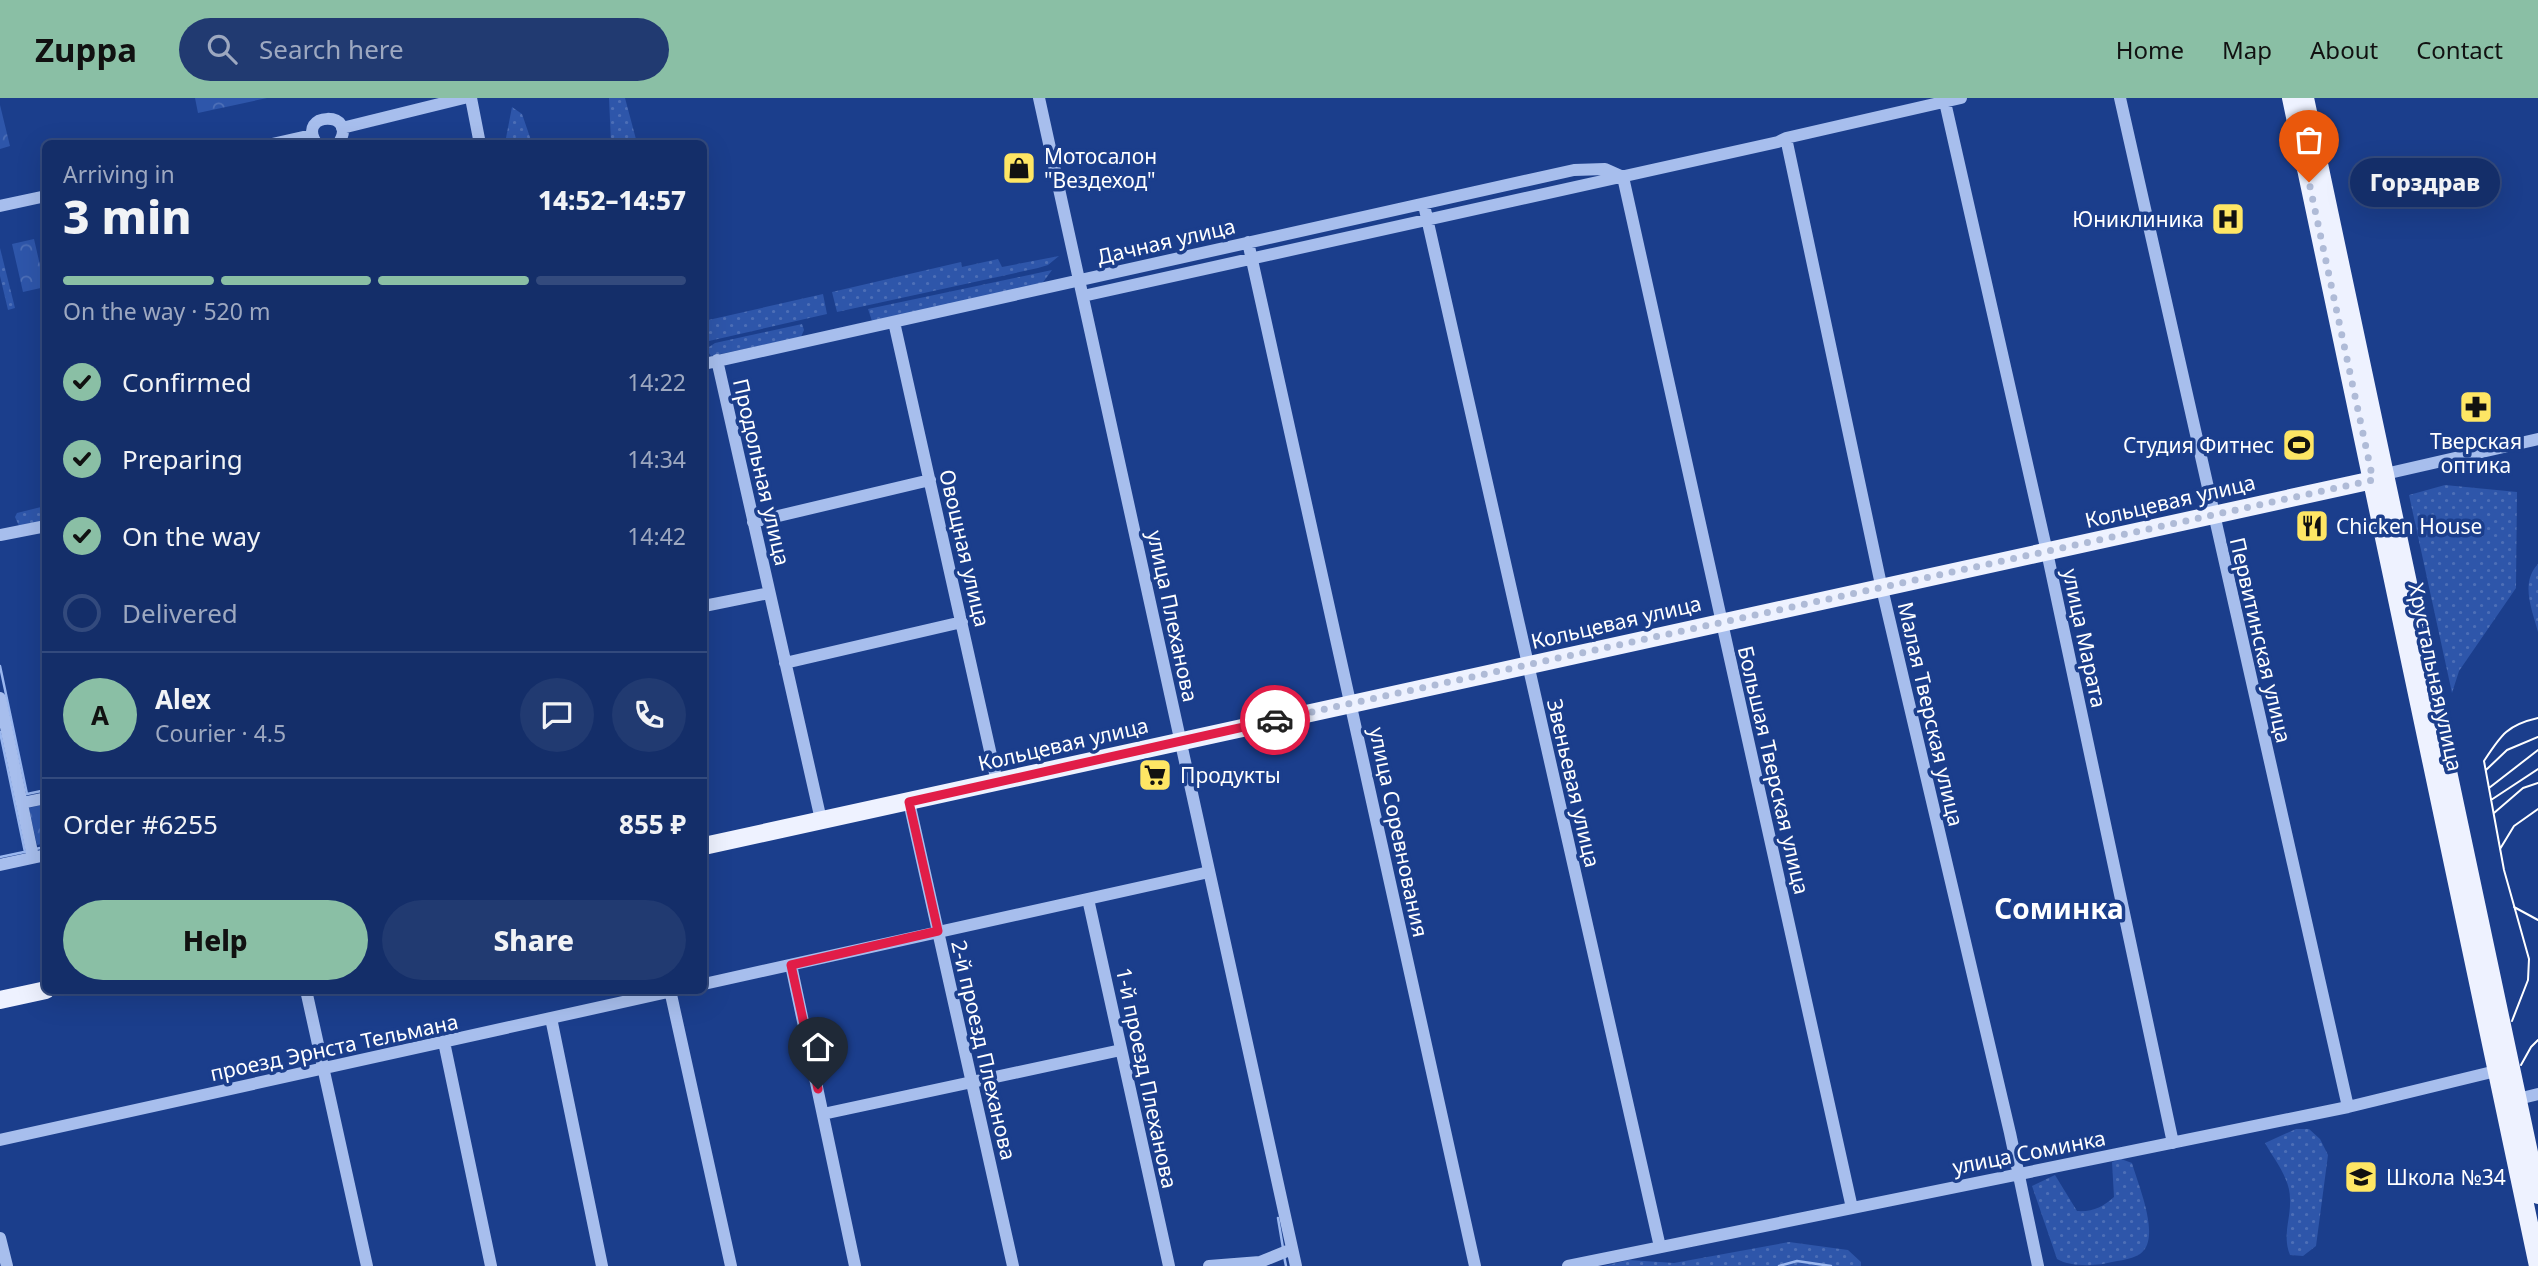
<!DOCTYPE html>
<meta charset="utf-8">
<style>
:root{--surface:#142e69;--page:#213a71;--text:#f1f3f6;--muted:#9da8c0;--line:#334a7d;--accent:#8abfa5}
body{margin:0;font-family:"Noto Sans",sans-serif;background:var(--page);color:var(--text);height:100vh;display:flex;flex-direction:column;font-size:26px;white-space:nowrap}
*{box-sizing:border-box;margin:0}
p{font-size:23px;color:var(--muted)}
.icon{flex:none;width:38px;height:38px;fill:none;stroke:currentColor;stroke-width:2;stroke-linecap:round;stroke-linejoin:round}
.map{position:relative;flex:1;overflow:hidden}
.side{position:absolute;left:42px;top:42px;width:665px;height:854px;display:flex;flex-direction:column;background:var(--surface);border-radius:10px;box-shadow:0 7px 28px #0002,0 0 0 2px var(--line)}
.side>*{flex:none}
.pin{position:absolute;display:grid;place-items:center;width:60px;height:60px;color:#fff;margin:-72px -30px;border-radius:50% 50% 50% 0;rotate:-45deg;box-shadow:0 0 7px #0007}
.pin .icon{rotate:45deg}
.courier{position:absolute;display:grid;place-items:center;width:70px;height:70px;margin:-35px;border:5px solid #e11d48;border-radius:50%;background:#fff;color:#222;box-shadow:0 2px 9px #0007}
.bubble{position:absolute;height:49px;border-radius:24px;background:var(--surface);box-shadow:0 7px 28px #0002,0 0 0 2px var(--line);font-size:23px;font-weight:800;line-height:49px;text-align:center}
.summary em{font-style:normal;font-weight:800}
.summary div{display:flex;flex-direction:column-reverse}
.summary{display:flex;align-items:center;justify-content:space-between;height:119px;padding:0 21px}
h1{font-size:46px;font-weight:800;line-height:52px}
.bar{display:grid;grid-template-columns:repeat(4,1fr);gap:10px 7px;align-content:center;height:84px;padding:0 21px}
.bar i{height:9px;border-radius:5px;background:var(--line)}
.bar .current{background:var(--accent)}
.bar p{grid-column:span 4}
.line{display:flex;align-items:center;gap:18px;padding:0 21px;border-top:2px solid var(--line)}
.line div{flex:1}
.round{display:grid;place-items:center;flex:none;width:74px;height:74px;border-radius:37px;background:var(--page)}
ol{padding:0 21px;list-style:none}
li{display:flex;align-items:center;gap:21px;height:77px}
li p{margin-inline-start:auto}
li .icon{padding:7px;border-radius:50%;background:var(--accent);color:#111;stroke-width:4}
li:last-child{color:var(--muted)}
li i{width:38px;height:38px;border:4px solid var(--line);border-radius:50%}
.primary-button{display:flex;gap:14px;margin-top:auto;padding:14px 21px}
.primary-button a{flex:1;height:80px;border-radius:42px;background:var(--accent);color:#111;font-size:28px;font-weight:800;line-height:80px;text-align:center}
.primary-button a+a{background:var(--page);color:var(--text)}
header{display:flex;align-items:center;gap:42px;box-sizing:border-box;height:98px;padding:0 35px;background:var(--accent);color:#111}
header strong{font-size:33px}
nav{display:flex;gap:38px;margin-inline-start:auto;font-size:24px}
.search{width:490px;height:63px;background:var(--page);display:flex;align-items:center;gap:18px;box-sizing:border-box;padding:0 24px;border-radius:38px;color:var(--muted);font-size:26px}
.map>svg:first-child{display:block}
.grass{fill:url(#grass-dots)}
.park{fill:url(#park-crowns)}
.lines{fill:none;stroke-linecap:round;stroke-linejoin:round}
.stream{stroke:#9ab7ef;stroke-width:2.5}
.minor{stroke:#a7beed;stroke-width:12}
.major{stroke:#eef2ff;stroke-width:18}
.tram{stroke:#fff;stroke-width:2}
.done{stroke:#afbbd7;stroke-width:7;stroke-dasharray:0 12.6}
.route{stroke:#e11d48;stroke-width:9}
.labels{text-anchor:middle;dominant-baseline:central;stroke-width:7;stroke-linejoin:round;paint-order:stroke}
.poi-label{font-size:21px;fill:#fff;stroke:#1b3e8c;text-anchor:start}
.street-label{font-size:21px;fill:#fff;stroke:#1b3e8c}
.district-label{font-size:28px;font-weight:bold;fill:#fff;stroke:#1b3e8c}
</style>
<header>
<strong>Zuppa</strong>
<div class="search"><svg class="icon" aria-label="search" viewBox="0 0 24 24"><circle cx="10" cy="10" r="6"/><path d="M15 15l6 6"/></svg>Search here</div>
<nav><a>Home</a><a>Map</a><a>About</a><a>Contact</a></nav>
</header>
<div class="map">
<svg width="2538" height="1168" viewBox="0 0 2538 1168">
<defs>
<pattern id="grass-dots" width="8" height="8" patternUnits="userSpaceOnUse" patternTransform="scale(1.75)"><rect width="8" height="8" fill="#2e56aa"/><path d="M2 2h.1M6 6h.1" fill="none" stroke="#4d6fb7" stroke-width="1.8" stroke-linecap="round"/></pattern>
<pattern id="park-crowns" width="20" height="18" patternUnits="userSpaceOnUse" patternTransform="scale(1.75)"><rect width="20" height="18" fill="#2e56aa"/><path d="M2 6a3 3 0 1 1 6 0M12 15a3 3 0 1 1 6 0" fill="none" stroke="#4d6fb7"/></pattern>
</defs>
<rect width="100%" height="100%" fill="#1b3e8c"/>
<path class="grass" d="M609,0h16l12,45h-26z
M512,9l10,7 10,29h-27z
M0,150l15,60 -7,2 -8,-34z
M1059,158l-11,9 -10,3 -201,44 -5,-20 129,-30 1,5 36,-8 4,8z
M1052,172l-11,15 -169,36 -4,-12z
M823,196l4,20 -118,27 -5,4v-24z
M802,226l2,6 -3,7 -90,19 -5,-7 9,-6z
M2445,387l72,7 -1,96 -57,83 -7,22 -43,-198z
M45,408v15l-26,5 -4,-9 2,-4z
M2538,466v68c-6,-23 -18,-49 0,-68z
M2296,1031h13l11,10 8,16 -12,91 -13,10 -13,-1c-8,-20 1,-36 0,-56 0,-21 -15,-38 -25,-56z
M2121,1061l11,4c6,22 30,76 8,91 -9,6 -26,7 -37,10 -15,2 -34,2 -46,-5l-25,-73 23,-11 22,36c16,1 26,-4 37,-14l-2,-35z
M1789,1144l59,8 13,12v4h-258l26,-6 45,3z"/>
<path class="park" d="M195,0h72l-69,15z
M0,7l10,41 -10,3z
M34,141l11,48 -22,5 -11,-48z
M45,706v39l-8,2 -8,-37z"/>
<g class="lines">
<path class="stream" d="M0,568l27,128 19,-4
M0,634l25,120
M35,751l11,-2
M0,759l24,-5
M1278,1120l5,30
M1284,1158l2,10
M1779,1168l18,-5 34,5"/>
<path class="minor" d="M471,0l9,46
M1039,0l257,1168
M2120,0l228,1009
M1945,4l102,450 126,591
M342,30l122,-30
M1786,40l94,442 130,553 28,133
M272,46l40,-9
M317,46c-23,-33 44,-34 21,0
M1623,79l229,1031
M1424,107l236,1042
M0,108l46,-10
M1248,144l227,1024
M1083,198l695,-154 8,-4 175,-40
M894,224l103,460
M717,262l104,460
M704,266l870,-194 31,-1 18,8
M2385,376l153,-35
M753,424l177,-42
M0,437l46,-9
M704,508l65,-13
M785,565l177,-41
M0,600l33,159
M909,704l104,464
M22,705l24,-5
M0,767l46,-10
M1088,801l81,367
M791,867l64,301
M704,886l505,-112
M306,892l61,276
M670,892l61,276
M551,920l51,248
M444,944l47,224
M2518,1001l20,-5
M823,1016l298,-64
M0,1042l677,-150
M0,1140l7,28
M1209,1168l51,-4 32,-13
M1568,1168l780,-159 148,-36"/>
<path class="major" d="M2291,0l247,1168
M2305,0l233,1097
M704,748l1669,-366 12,-6
M0,902l46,-10"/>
<path class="tram" d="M2486,672l21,-20 31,-13
M2489,690l49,-38
M2491,702l47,-31
M2494,715l29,-25 15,-5
M2500,751l14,-23 24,-17
M2514,809l24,13
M2512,923l16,-41 1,-21 -25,-89 -20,-109c17,-26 23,-36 54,-43
M2521,967l10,-18 7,-7"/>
</g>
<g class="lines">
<path class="done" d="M1275,622l1098,-240 -64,-298"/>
<path class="route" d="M818,991l-27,-124 147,-34 -29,-129 366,-82"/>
</g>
<defs>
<symbol id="shop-square" viewBox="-11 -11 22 22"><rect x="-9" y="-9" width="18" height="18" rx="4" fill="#fee664" stroke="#1b3e8c"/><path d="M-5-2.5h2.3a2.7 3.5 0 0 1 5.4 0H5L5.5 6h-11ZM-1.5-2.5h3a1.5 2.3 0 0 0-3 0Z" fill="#111"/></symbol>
<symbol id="hospital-square" viewBox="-11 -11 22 22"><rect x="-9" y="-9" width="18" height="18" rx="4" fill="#fee664" stroke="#1b3e8c"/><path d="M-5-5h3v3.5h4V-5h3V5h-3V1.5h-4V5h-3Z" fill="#111"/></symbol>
<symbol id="pharmacy-square" viewBox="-11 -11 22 22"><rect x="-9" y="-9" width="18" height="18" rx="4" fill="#fee664" stroke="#1b3e8c"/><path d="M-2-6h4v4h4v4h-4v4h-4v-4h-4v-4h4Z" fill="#111"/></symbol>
<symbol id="stadium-square" viewBox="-11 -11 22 22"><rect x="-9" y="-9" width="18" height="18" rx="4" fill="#fee664" stroke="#1b3e8c"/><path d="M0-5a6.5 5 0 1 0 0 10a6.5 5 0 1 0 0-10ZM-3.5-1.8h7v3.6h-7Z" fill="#111"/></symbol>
<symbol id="restaurant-square" viewBox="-11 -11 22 22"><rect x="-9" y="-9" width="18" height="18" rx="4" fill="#fee664" stroke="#1b3e8c"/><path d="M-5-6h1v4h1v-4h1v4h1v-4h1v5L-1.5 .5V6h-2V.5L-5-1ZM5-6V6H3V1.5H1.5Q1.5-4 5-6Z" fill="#111"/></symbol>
<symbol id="supermarket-square" viewBox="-11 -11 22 22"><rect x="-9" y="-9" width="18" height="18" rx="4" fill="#fee664" stroke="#1b3e8c"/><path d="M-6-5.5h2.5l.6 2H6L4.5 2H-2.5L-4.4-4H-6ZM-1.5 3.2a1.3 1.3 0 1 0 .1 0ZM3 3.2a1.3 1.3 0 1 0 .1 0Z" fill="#111"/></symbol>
<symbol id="school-square" viewBox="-11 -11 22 22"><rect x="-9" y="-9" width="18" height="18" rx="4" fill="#fee664" stroke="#1b3e8c"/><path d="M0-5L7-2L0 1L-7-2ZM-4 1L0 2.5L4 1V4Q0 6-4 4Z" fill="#111"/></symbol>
</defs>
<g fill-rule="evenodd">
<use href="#shop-square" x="1000" y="51" width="38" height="38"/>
<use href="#hospital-square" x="2209" y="102" width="38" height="38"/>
<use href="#pharmacy-square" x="2457" y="290" width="38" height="38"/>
<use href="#stadium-square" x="2280" y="328" width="38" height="38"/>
<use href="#restaurant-square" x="2293" y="409" width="38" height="38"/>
<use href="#supermarket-square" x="1136" y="658" width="38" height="38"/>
<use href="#school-square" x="2342" y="1060" width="38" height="38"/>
</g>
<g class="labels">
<g class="poi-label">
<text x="1044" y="58">Мотосалон<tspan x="1044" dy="24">"Вездеход"</tspan></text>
<text x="2204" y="121" text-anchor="end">Юниклиника</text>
<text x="2476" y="343" text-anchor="middle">Тверская<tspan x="2476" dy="24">оптика</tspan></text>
<text x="2274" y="347" text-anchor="end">Студия Фитнес</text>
<text x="2336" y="428">Chicken House</text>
<text x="1180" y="677">Продукты</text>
<text x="2386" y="1079">Школа №34</text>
</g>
<g class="street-label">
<text transform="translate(1166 143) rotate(-13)">Дачная улица</text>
<text transform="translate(762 374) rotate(77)">Продольная улица</text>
<text transform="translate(2170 403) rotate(-13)">Кольцевая улица</text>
<text transform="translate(965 450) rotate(77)">Овощная улица</text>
<text transform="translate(1173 518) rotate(78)">улица Плеханова</text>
<text transform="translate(1616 524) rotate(-13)">Кольцевая улица</text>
<text transform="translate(2085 540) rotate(78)">улица Марата</text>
<text transform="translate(2261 542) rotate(77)">Первитинская улица</text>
<text transform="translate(2436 579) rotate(78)">Хрустальная улица</text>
<text transform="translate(1931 616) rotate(77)">Малая Тверская улица</text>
<text transform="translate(1063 646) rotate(-13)">Кольцевая улица</text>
<text transform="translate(1774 672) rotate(77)">Большая Тверская улица</text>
<text transform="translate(1574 685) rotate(77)">Звеньевая улица</text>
<text transform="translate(1399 734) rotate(78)">улица Соревнования</text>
<text transform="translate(334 949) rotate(-12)">проезд Эрнста Тельмана</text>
<text transform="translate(984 952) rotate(77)">2-й проезд Плеханова</text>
<text transform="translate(1147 980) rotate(78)">1-й проезд Плеханова</text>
<text transform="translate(2029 1054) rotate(-11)">улица Соминка</text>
</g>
<g class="district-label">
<text x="2059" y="810">Соминка</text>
</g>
</g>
</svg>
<div class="pin" style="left:2309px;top:84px;background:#ea580c"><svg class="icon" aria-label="bag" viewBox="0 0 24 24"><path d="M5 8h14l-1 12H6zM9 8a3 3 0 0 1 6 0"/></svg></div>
<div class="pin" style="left:818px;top:991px;background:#1f2937"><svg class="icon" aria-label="home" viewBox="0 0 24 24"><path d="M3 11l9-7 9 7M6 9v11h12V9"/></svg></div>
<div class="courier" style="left:1275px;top:622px"><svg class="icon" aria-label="car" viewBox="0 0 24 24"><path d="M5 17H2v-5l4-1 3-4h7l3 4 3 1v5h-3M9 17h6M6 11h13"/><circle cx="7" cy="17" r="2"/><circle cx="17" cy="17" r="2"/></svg></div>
<div class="bubble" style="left:2350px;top:60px;width:150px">Горздрав</div>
<section class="side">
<div class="summary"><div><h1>3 min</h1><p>Arriving in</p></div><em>14:52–14:57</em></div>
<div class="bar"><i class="current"></i><i class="current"></i><i class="current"></i><i></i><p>On the way · 520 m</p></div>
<ol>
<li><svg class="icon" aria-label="check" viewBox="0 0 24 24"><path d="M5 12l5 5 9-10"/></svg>Confirmed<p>14:22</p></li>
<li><svg class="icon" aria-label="check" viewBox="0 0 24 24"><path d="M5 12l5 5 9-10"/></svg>Preparing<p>14:34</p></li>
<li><svg class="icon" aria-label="check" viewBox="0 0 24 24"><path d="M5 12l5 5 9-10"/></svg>On the way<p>14:42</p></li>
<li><i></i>Delivered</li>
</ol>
<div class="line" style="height:126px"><b class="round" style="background:var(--accent);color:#111">A</b><div><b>Alex</b><p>Courier · 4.5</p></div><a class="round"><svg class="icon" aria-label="chat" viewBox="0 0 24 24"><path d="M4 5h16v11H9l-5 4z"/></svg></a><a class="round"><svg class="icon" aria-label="phone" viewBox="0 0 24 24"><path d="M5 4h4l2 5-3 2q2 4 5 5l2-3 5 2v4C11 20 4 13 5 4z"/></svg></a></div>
<div class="line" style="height:91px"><div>Order #6255</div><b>855 ₽</b></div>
<div class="primary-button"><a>Help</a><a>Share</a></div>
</section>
</div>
